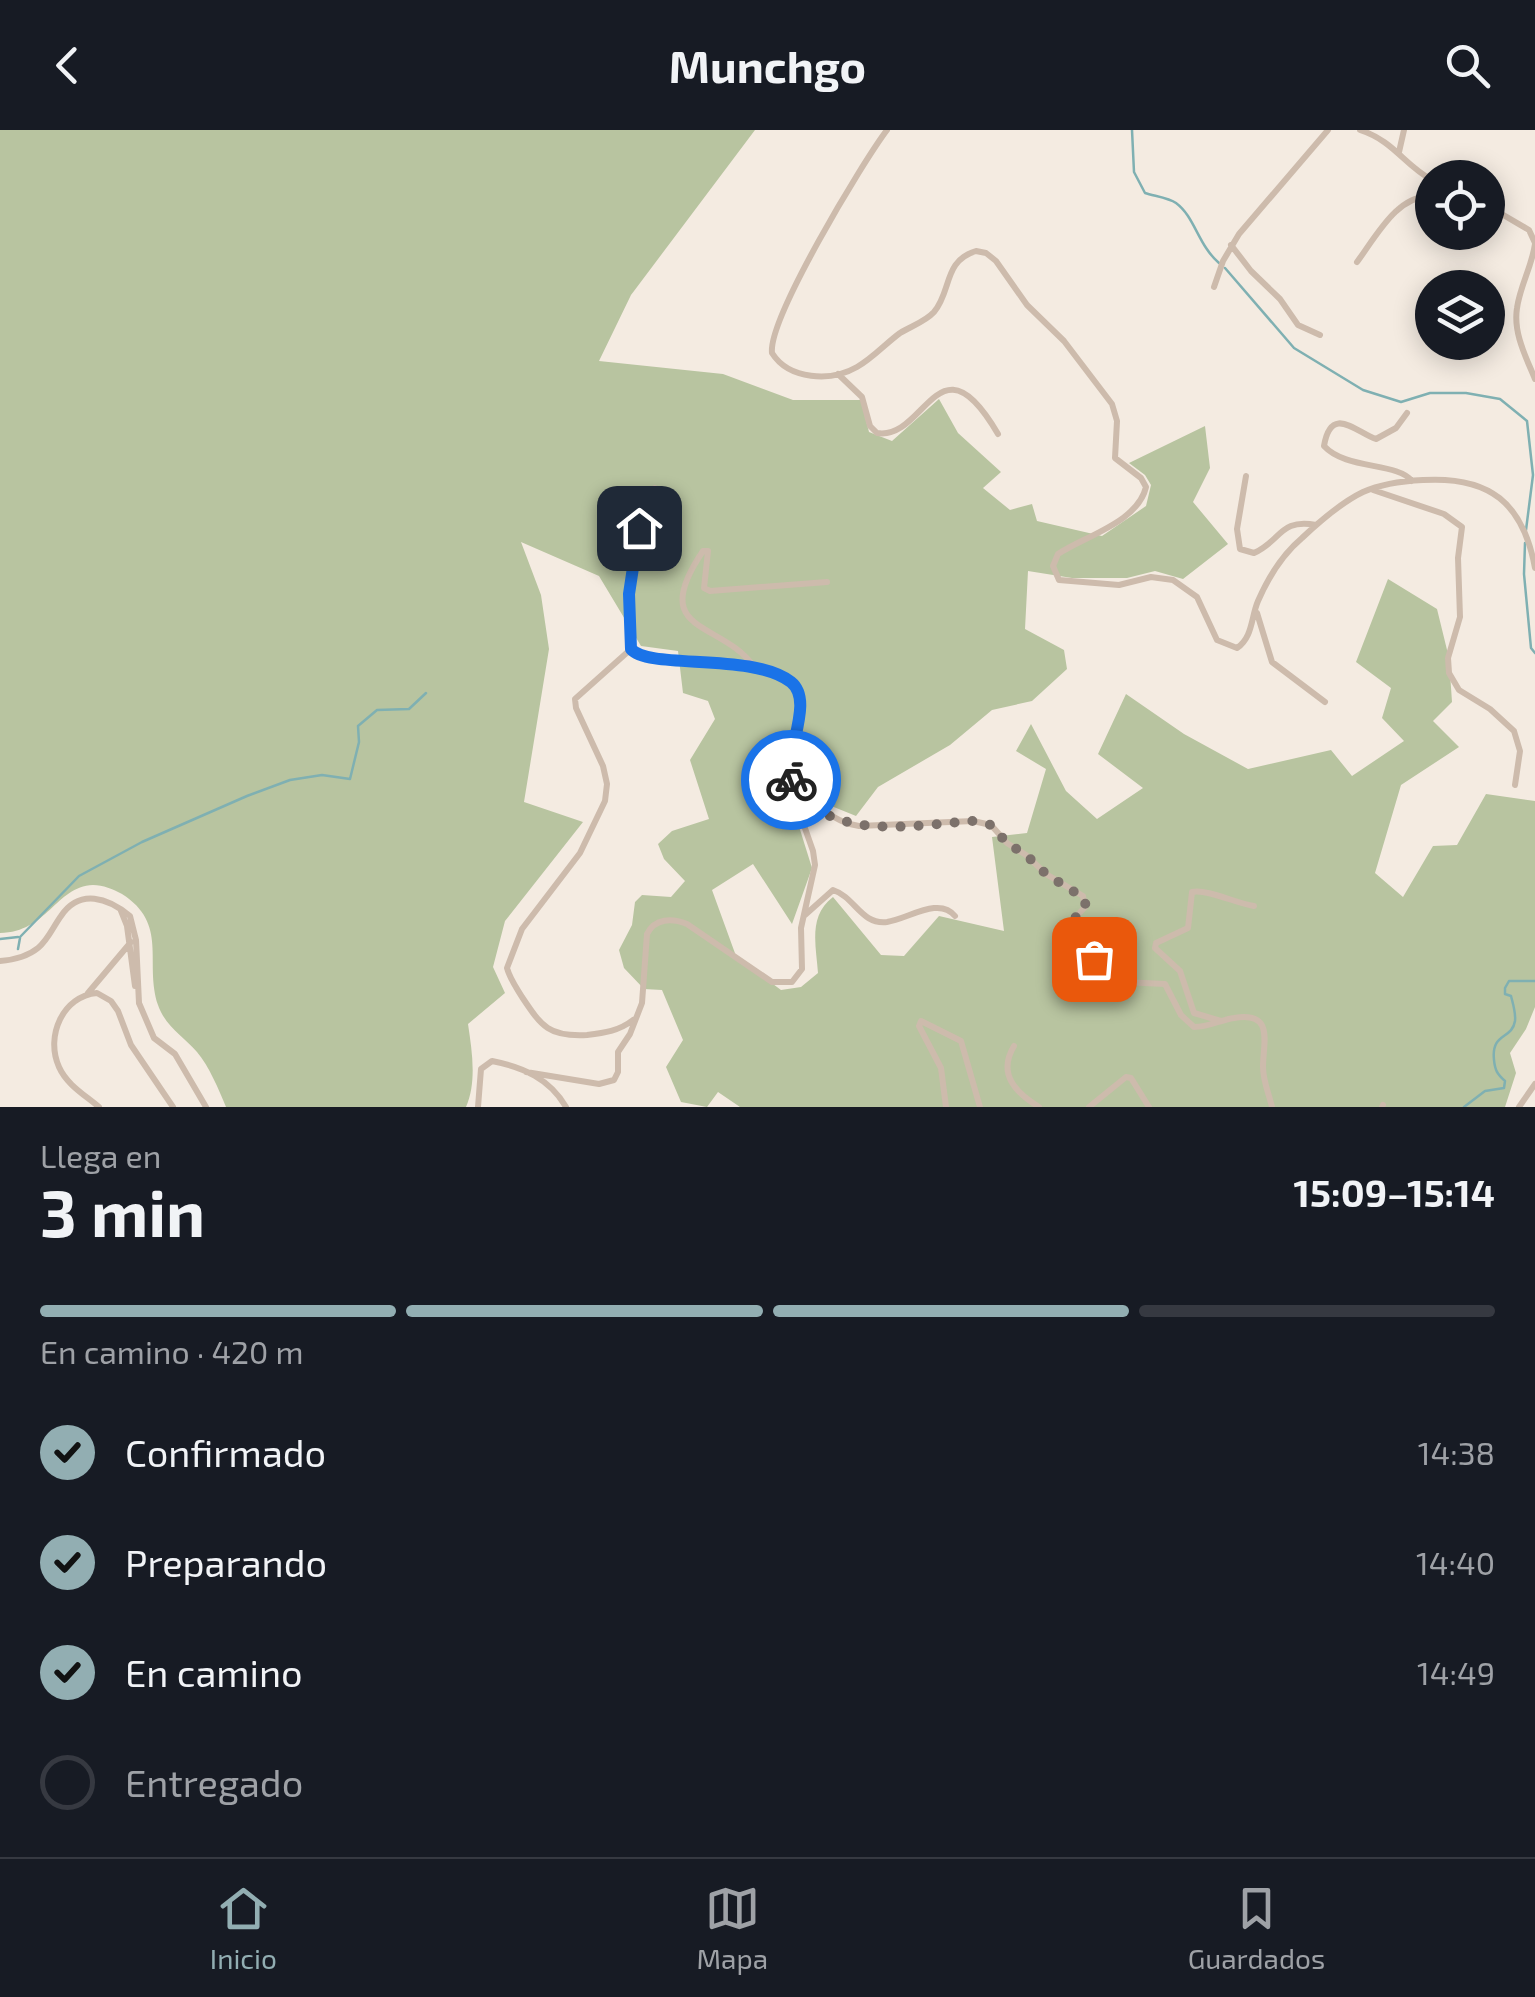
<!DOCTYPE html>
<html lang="es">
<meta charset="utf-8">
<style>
:root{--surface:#171b24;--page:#242831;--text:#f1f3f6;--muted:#9ea1a6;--line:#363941;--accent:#92aeb2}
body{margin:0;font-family:"Exo 2",sans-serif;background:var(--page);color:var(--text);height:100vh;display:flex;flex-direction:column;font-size:38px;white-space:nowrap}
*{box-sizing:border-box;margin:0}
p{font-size:32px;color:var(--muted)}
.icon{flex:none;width:55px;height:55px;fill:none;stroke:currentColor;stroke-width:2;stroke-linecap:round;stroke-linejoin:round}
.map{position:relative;height:977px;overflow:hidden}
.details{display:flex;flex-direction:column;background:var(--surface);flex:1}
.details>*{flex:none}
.buttons{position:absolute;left:1415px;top:30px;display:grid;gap:20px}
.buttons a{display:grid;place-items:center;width:90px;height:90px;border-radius:50%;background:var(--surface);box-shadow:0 5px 25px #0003;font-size:50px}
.pin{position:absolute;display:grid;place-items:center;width:85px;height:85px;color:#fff;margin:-42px;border-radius:20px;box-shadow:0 5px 15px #0006}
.courier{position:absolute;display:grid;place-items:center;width:100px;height:100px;margin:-50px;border:8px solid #1a73e8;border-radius:50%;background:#fff;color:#222;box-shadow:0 2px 12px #0007}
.summary em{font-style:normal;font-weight:700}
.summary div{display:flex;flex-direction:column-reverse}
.summary{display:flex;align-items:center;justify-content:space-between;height:170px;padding:0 40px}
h1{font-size:65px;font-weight:700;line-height:75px}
.bar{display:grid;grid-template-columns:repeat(4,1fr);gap:15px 10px;align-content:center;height:120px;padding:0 40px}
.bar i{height:12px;border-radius:8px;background:var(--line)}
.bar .selected{background:var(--accent)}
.bar p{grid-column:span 4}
ol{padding:0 40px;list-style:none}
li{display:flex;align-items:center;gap:30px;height:110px}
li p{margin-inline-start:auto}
li .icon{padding:10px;border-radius:50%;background:var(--accent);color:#111;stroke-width:4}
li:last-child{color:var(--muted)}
li i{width:55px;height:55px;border:5px solid var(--line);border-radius:50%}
header{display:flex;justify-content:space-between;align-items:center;height:130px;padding:0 40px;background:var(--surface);font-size:45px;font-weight:700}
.tabs{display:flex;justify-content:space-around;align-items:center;height:140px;border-top:2px solid var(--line);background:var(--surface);font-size:28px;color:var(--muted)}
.tabs a{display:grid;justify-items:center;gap:5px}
.tabs .selected{color:var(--accent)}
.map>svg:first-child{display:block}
.green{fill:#b8c4a0}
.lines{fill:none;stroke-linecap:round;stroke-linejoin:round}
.stream{stroke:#7fb0b2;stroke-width:2.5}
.minor{stroke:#cdbbac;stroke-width:6}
.done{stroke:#7c716b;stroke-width:10;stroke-dasharray:0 18}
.route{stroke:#1a73e8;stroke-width:12}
</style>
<header><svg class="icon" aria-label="back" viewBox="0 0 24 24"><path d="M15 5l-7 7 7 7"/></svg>Munchgo<svg class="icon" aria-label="search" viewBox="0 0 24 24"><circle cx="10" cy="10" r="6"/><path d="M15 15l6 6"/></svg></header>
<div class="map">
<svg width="1535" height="977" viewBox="0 0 1535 977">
<rect width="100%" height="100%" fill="#f4ebe1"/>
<path class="green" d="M0,0h755l-124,165 -32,66 124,13 70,26h68l8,32 23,9 47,-42 19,34 43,39 -18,16 27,22 22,-6 5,17 65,15 44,-30 5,-21 -6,-10 -16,-12 76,-37 5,42 -17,34 35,42 -45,35 -28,-8 -28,7h-55l-44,-7 -3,58 39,21 3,19 -35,32 -40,9 -42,35 -72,42 -22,29 -69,-28 25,80 -20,56 -39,-60 -41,26 24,66 45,34 20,-3 17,-14c-2,-28 -10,-57 15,-76l48,58 23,1 35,-40 65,15 -12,-94 35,-4 19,-64 -30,-18 15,-27 35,67 31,28 46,-31 -45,-34 28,-60 58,40 64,35 83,-19 21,26 52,-35 -22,-23 9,-30 -35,-26 32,-83 49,30 12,49 3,44 -19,19 26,26 -58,38 -26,88 28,24 30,-51 24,-1 29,-51 49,7v206l-9,22 -16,24 6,20 -11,34h-765l-22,-15 -11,15 -26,-5 -15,-35 17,-27 -21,-50 -18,-1 -20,-21 -5,-18 13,-25 3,-23 7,-7 29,2 14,-16 -21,-22 -6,-15 14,-13 37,-12 -19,-59 25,-41 -7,-18 -25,-8 -5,-42 -37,-5 -42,-70 -78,-34 20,53 8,54 -25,153 59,20 -78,99 -12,46 12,26 -37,31c4,27 9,58 -2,83h-240c-7,-17 -17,-41 -29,-55 -13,-15 -32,-26 -39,-47 -14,-43 11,-81 -36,-111 -9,-5 -19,-9 -29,-9 -38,2 -45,47 -93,48z"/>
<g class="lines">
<path class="stream" d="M1132,0l2,42 11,21c9,3 24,5 31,10 19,14 22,42 43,60
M1225,138l69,80 69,42 38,12 29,-9h36l34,6 27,22 6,54 -7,55
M1525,413l-1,31 7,74 4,5
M20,807l59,-61 63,-34 105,-46 43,-16 32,-5 28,4 9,-37 -1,-16 19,-16 32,-1 17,-16
M0,809l18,-2
M18,819l2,-11
M1464,977l21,-16 19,-3 1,-7c-8,-7 -10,-11 -11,-21 -3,-28 18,-20 21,-39 1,-8 -2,-17 -4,-25l-6,-2v-6l4,-7h26"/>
<path class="minor" d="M887,0c-25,33 -119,189 -115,223 17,27 59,29 85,14 16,-9 28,-23 43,-34 11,-7 25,-11 34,-21 18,-21 9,-51 42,-61l10,2 10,8 31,44 37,36 48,63 5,17 -2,37 26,20 5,9c-8,35 -61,49 -88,67l-5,12 6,14 60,5 32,-8 22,3 24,17 20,43 20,8c16,-11 14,-31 21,-47 10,-23 25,-47 44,-63 17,-16 40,-36 61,-46 18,-8 40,-11 60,-12 67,-4 100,23 112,88
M1360,0c34,11 44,35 72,50
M1399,22l5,-22
M1488,76l41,24 6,13
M1535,114c-3,22 -15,42 -18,64 -4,25 9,49 18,71
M1231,115l20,26 29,28 18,26 22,10
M1357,132c18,-24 42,-70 75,-65
M1214,157l9,-26 16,-27 89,-104
M838,244l24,23 8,29 7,7c49,8 61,-102 121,1
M1407,283l-11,15 -20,11c-20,-7 -45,-35 -52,7 22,24 73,16 88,35
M1246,346l-9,53 3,20 14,4c27,-12 26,-35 62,-28
M655,358l-17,45 -8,54 -1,55 4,10c34,21 165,-8 168,52 -7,47 -29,76 21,106 12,7 22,14 37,16l114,-5 18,4 16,18 19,12 20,19 37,22 2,11 -13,14 -2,11 43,46 10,4 42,2 16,31 13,12c15,0 26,-7 40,-9 41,-7 29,25 29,49 0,14 6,27 9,40
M1373,360l71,24 18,13 -4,31 2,59 -12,41 1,15 10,17 31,19 24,22 6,20 -5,34
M1257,483l15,49 53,40
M631,519l-56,50 1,9 27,58 4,18 -2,17 -25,52 -58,76 -15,39c3,11 9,19 15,29 20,30 27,40 65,38 17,-2 32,-4 46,-15
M754,537c-32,-47 -108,-32 -51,-116h5l-4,37 6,3 117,-9
M121,781l6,15 8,60
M805,785l28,-25c22,7 28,35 54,32 21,-3 52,-26 68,-6
M0,831c13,-1 27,-4 38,-13 10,-8 15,-21 23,-32 19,-28 47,-18 69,0l6,24 3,63
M88,863l43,-51
M139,873l15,35 21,16 31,53
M1221,891l-27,-8 -14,-42 -25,-23 1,-5 32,-15 4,-36c16,-3 43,11 62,14
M1014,916c-17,28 2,47 25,61
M526,942l73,12 15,-4 4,-8v-20l12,-18 12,-31 5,-69c8,-16 25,-16 40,-10l85,58h20l10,-13 -1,-41 14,-63 -2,-14 -25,-71
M99,977c-14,-12 -32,-22 -40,-40 -14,-31 4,-71 38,-74l14,8 7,10 13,34 42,62
M478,977l3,-38 11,-8c31,6 58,18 74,46
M946,977l-5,-39 -22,-42 2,-5 40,20 19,66
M1089,977l37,-30 5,1 18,29
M1382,977l1,-2
M1519,977l16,-23"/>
</g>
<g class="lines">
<path class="done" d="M791,650c34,64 124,45 182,41l18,4 16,18 19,12 20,19 38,24 2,9 -14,14 -2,8 24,30"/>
<path class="route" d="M639,398l-10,66 2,55c18,21 122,3 160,33 24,19 -7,71 0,98"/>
</g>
</svg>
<div class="buttons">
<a><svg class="icon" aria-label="locate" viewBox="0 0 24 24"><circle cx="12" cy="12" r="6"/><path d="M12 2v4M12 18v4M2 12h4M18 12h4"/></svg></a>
<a><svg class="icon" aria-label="layers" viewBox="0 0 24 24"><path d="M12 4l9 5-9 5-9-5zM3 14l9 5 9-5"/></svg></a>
</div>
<div class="pin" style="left:1094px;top:829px;background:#ea580c"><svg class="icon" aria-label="bag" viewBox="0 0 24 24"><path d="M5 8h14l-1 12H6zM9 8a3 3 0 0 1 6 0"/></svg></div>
<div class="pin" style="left:639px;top:398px;background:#1f2937"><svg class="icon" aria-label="home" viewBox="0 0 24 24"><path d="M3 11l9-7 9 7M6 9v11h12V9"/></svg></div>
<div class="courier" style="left:791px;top:650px"><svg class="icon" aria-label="bike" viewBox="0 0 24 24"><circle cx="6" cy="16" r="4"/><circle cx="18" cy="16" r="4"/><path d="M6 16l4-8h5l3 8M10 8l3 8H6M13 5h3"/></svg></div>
</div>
<section class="details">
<div class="summary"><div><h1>3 min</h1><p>Llega en</p></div><em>15:09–15:14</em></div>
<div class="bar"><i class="selected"></i><i class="selected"></i><i class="selected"></i><i></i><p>En camino · 420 m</p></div>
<ol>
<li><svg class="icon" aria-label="check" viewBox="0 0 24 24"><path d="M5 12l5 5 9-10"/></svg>Confirmado<p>14:38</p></li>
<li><svg class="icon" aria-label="check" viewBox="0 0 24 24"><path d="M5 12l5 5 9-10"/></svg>Preparando<p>14:40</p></li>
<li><svg class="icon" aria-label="check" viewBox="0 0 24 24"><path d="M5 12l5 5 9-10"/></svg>En camino<p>14:49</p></li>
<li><i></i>Entregado</li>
</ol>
</section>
<nav class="tabs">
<a class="selected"><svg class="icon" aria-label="home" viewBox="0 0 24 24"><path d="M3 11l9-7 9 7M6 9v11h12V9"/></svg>Inicio</a>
<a><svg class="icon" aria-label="map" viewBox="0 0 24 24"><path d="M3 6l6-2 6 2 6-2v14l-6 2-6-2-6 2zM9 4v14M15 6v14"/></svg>Mapa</a>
<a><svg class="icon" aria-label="saved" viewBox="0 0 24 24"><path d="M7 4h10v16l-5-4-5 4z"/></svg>Guardados</a>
</nav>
